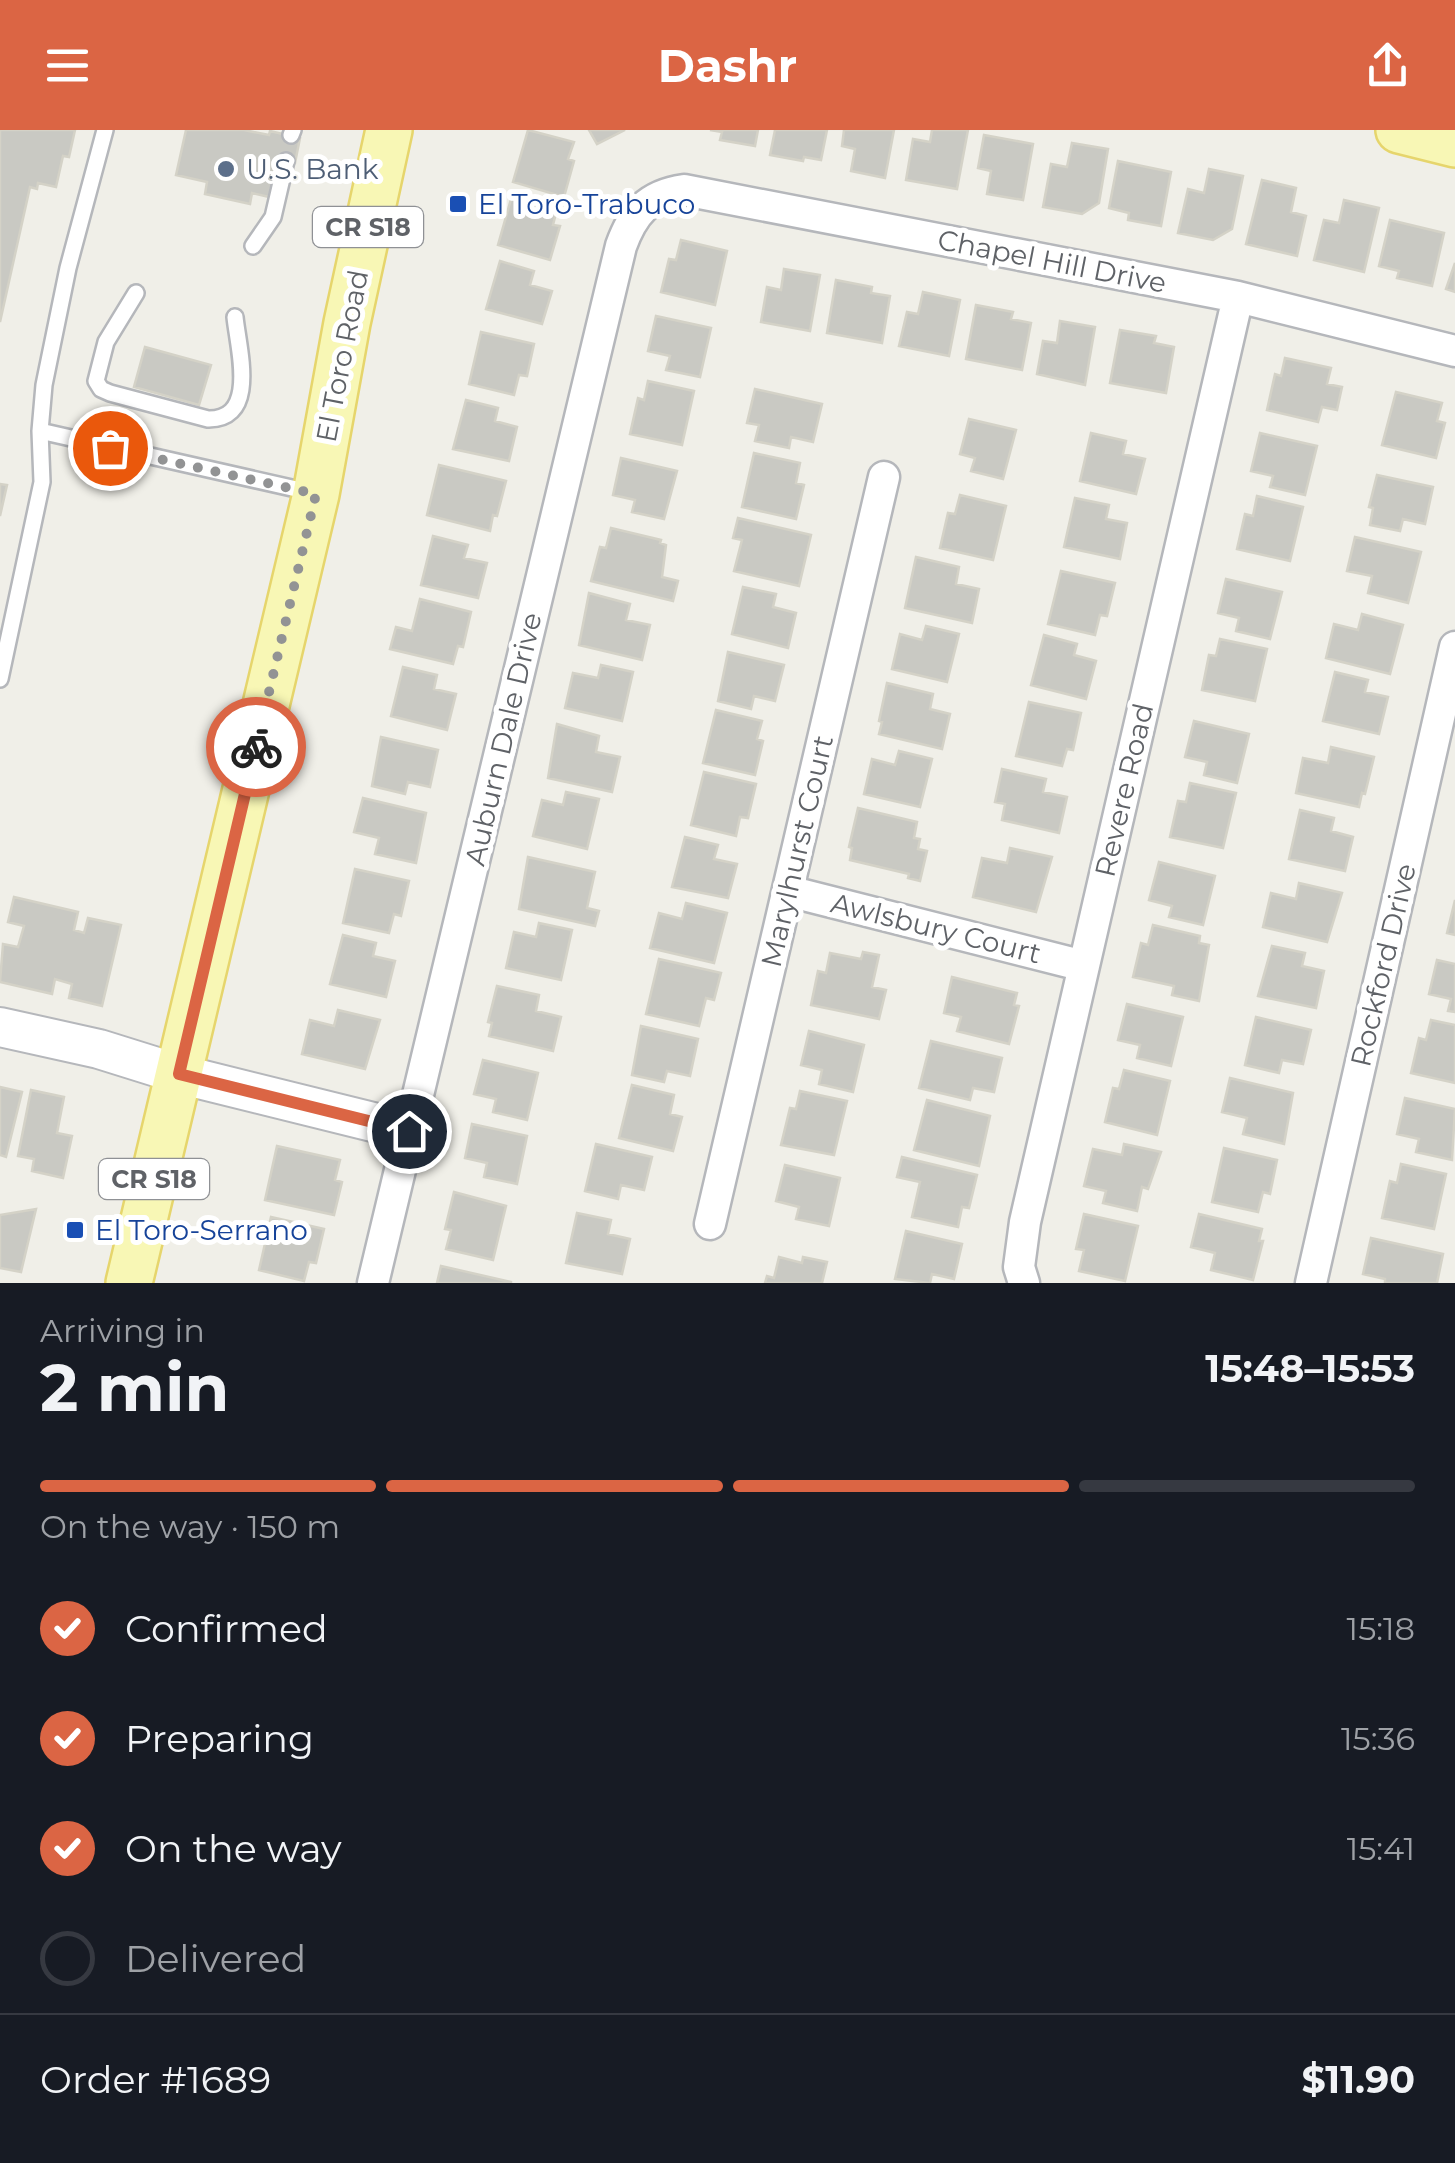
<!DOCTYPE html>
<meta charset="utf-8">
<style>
:root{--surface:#171b24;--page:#20242c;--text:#f1f3f6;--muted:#9ea1a6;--line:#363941;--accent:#db6544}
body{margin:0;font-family:Montserrat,sans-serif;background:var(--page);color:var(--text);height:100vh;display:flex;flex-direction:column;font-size:38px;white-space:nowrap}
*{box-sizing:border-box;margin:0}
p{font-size:32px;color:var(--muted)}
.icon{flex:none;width:55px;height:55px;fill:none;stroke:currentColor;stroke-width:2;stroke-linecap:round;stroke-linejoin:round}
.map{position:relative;height:1153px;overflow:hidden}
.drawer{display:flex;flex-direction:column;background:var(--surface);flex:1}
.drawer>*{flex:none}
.pin{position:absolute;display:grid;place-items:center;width:85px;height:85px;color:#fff;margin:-42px;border:5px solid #fff;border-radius:50%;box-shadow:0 2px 10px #0007}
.courier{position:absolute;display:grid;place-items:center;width:100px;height:100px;margin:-50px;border:8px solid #db6544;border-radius:50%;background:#fff;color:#222;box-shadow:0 2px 12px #0007}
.head em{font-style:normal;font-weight:700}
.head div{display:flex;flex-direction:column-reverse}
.head{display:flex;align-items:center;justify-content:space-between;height:170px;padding:0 40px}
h1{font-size:65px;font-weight:700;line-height:75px}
.bar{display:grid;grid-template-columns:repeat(4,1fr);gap:15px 10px;align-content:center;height:120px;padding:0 40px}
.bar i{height:12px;border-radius:8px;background:var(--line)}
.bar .active{background:var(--accent)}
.bar p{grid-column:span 4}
.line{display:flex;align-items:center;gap:25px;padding:0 40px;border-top:2px solid var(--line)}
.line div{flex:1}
ol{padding:0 40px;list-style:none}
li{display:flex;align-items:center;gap:30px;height:110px}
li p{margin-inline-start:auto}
li .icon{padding:10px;border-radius:50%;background:var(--accent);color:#fff;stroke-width:4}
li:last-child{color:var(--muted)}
li i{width:55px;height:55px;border:5px solid var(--line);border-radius:50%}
header{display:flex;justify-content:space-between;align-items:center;height:130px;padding:0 40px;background:var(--accent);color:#fff;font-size:45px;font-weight:700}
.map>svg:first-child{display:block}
.building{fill:#c9c9c3;stroke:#d4d2c7;stroke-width:2.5}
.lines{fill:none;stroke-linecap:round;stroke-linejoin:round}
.service-casing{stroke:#b5b7bb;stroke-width:20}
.minor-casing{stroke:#b5b7bb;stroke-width:35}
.tertiary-casing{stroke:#b5b7bb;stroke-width:42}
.primary-casing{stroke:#e6d56c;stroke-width:50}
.service{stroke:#fff;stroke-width:15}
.minor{stroke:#fff;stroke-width:30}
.tertiary{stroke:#fff;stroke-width:38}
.primary{stroke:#f8f7b5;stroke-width:45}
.done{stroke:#929394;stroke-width:10;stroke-dasharray:0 18}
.route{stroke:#db6544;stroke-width:12}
.service-dot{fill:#5c6f8a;stroke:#fff;stroke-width:4}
.transit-dot{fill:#1a4fb4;stroke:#fff;stroke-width:4}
.labels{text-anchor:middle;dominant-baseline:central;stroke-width:10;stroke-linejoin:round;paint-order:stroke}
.shield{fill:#fff;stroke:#8f9195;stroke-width:2.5}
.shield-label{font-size:25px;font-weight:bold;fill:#5f6267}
.service-label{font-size:28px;fill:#4e5e75;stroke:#fff;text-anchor:start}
.transit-label{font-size:28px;fill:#164399;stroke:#fff;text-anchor:start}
.street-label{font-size:28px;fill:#5f6267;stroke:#fff}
</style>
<header><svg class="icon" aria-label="menu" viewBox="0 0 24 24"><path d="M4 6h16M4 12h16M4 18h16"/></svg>Dashr<svg class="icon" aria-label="share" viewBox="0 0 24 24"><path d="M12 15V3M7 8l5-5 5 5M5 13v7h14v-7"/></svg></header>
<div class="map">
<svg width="1455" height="1153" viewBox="0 0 1455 1153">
<rect width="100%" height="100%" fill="#f0efe8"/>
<path class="building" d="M0,0h75l-6,27 -6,-1 -7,31 -18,-4 -1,6 -7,-2 -30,135z
M186,0h58l25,5 1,-4 30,7 -5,25 -18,-4 -8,38 -17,-4 -2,11 -45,-10 2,-12 -31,-7z
M528,0l46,12 -6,17 6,2 -10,36 -51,-15z
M589,0h36l-28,14z
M710,0h48l-3,16 -35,-6 2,-8z
M775,0h52l-6,30 -17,-3 -1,4 -33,-6z
M844,0h50l-9,48 -34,-7 4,-22 -13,-3z
M932,0h36l-11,59 -51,-9 7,-41 17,3z
M984,5l49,9 -10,56 -36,-6 4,-23 -13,-3z
M1072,13l36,6 -9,54 -17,11 -39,-7 8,-43 16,3z
M1118,31l53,11 -10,54 -33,-6 1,-7 -20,-5z
M1209,39l34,7 -11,53 -19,11 -35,-7 10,-44 16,4z
M1262,50l34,8 -5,24 15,4 -9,40 -51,-12z
M513,62l45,13 -5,20 7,1 -10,34 -52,-15z
M1344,70l35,8 -15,64 -50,-12 10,-40 15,3z
M1390,90l54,13 -12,53 -35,-8 2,-7 -20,-5z
M681,110l46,11 -12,54 -54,-13 8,-33 7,1z
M500,131l34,10 -4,14 22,6 -10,33 -56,-15z
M1455,133v29l-9,-3z
M784,139l36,6 -10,56 -49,-9 6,-35 14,3z
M836,150l36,7 -1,6 19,3 -8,47 -55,-10z
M923,162l37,8 -11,56 -50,-10 8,-34 11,2z
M976,175l37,7 -2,7 20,4 -9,47 -56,-11z
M656,186l55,12 -11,49 -34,-7 4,-14 -22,-5z
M1060,191l35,6 -10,58 -48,-11 6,-33 14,2z
M1120,200l36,6 -2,7 20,4 -8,46 -56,-10z
M481,202l53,12 -7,32 -8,-1 -5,20 -45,-11z
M145,217l66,18 -12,40 -65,-18z
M1285,228l46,10 -4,16 15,3 -5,23 -15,-3 -4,15 -51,-12 8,-36 6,2z
M648,251l46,10 -12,54 -52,-11 8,-36 6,2z
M755,259l67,15 -9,38 -22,-5 -2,11 -34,-7 4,-16 -12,-2z
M1396,262l46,11 -5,18 8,2 -9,35 -54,-13z
M466,270l32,8 -3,13 22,6 -8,34 -56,-12z
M969,289l47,11 -13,49 -32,-8 4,-13 -15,-4z
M1091,303l35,8 -3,13 22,5 -9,35 -56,-13z
M1260,303l57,13 -12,49 -35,-8 3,-11 -22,-5z
M754,323l46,10 -4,20 8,2 -8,34 -54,-12z
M621,328l56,13 -13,48 -32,-7 3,-12 -22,-5z
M439,335l67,16 -9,35 -4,-1 -3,16 -63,-16z
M1377,345l56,12 -8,37 -22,-5 -3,12 -30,-6 3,-17 -4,-1z
M0,354l7,1 -7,31z
M960,365l46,11 -13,54 -53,-12 8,-35 7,1z
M1257,366l46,11 -13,54 -53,-12 8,-35 8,2z
M1075,368l34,7 -3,14 21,4 -7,36 -56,-12z
M738,388l73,17 -12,51 -65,-15 8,-31 -9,-2z
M611,398l50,12 -1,3 6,2 -4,32 16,4 -5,20 -82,-20 9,-34 6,1z
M433,406l35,9 -4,13 23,5 -9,35 -57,-13z
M1355,407l66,15 -13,51 -40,-10 4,-17 -25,-5z
M916,427l43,10 -3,17 23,5 -7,34 -67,-15z
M1061,441l54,12 -8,33 -7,-1 -5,20 -47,-11z
M1226,449l56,13 -12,47 -34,-8 3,-13 -21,-5z
M743,457l33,7 -3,13 23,6 -8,35 -56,-14z
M589,463l41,11 -4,16 24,5 -8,35 -63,-15z
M420,469l51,13 -8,35 -5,-1 -5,18 -63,-15 6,-22 16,4z
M1362,484l41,11 -13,49 -64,-16 8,-34 24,6z
M926,496l33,8 -12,48 -55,-13 8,-35 22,6z
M1044,505l33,9 -3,11 22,6 -10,38 -55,-14z
M1220,509l47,10 -12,52 -53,-11 7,-35 7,1z
M728,522l56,13 -9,36 -21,-5 -3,13 -33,-8z
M601,535l32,7 -11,49 -57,-13 8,-35 25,5z
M403,537l34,8 -3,14 22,5 -9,36 -56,-14z
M1335,542l33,8 -3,12 23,5 -9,37 -56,-13z
M887,553l46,11 -3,15 20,5 -8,35 -63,-15 3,-12 -3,-1z
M1029,572l52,11 -8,37 -6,-1 -5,17 -46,-10z
M716,580l46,11 -5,18 6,2 -8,34 -52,-12z
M1194,591l55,13 -12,49 -33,-8 3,-13 -22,-5z
M557,594l42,12 -3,16 24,5 -8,35 -64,-14z
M381,607l57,13 -8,37 -22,-5 -3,12 -33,-8z
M1331,617l43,10 -9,37 -3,-1 -3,14 -63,-14 7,-35 25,5z
M899,621l33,8 -12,48 -56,-13 8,-35 23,6z
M1002,639l44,10 -3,13 24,5 -8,36 -57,-13 3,-16 -10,-2z
M704,642l52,12 -8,34 -8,-1 -4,19 -45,-11z
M1190,653l46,10 -13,55 -53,-11 8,-36 8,1z
M566,662l33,7 -12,50 -54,-13 9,-36 21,5z
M363,668l63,15 -10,50 -41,-9 4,-16 -25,-6z
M858,678l59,14 -3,16 6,1 -2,10 9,2 -7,30 -12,-3 1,-4 -59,-14 2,-12 -3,-1z
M1300,680l34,8 -3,13 22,6 -8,34 -56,-12z
M685,707l33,8 -4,14 23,5 -9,34 -56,-11z
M1010,718l42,9 -16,55 -63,-15 9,-39 25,5z
M528,727l67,15 -8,36 12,3 -4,15 -76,-17z
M1159,732l56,14 -12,49 -34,-8 3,-11 -23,-6z
M355,739l54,12 -8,35 -7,-2 -5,19 -46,-10z
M1299,753l43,10 -15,49 -64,-15 8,-34 25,6z
M14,767l64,15 -4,18 10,3 4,-15 33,7 -19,81 -33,-8 3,-14 -17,-5 -3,15 -52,-12 3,-38 15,3 6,-21 -16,-4z
M1455,770v35l-8,-2z
M686,773l41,10 -13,50 -64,-15 9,-35 23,6z
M539,793l33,7 -11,50 -55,-12 8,-36 22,5z
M1153,795l47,11 -1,7 10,2 -10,56 -27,-6 2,-9 -41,-9 8,-34 7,2z
M343,805l33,8 -3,13 22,5 -9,36 -56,-13z
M1272,816l33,7 -3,13 22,5 -8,37 -58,-12z
M863,822l16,3 -7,32 14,3 -7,29 -68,-14 7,-34 8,2 4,-20 31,6z
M659,829l62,14 -7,27 -8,-2 -7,28 -53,-12z
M1437,830l18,4v48l-7,-1 3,-12 -22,-5z
M952,847l65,16 -3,12 5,1 -10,38 -52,-13 4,-14 -17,-4z
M497,856l42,9 -3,16 25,6 -8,34 -64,-15 3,-13 -4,-1z
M1127,874l56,13 -12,49 -34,-8 3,-13 -22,-5z
M338,880l42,10 -15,49 -63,-15 8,-34 24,6z
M1256,887l55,13 -8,34 -21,-4 -3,13 -34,-8z
M1431,890l24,5v58l-44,-10 8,-35 7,2z
M641,896l57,13 -8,37 -23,-5 -3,11 -32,-7z
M809,901l55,14 -11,47 -34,-8 3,-14 -21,-5z
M931,911l71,17 -8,34 -21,-4 -3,12 -51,-12z
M483,930l55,13 -11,47 -34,-8 3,-13 -22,-5z
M1124,940l46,11 -13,54 -52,-13 8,-34 6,1z
M1230,948l63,15 -9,51 -41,-10 4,-16 -25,-6z
M632,955l42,10 -4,19 12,3 -9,34 -54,-13z
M0,957l22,5 -16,65 -6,-2z
M31,960l33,7 -7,36 15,3 -9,42 -31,-7 2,-12 -16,-3z
M800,961l47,10 -13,54 -53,-10 9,-37 6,1z
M1405,968l50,11 -3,51 -36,-8 3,-13 -22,-5z
M927,970l63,16 -11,50 -65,-16z
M472,994l55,12 -10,48 -33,-7 3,-14 -22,-5z
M596,1014l56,13 -8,33 -23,-5 -3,14 -33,-8z
M1124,1014l37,8 -13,37 -6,-2 -5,24 -34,-8 3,-12 -22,-5 9,-37 29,6z
M277,1016l63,14 -5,20 7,2 -8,33 -69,-15z
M1224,1018l53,12 -7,34 -7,-2 -5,20 -46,-10z
M902,1027l75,18 -8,33 -7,-1 -4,20 -46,-10 8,-35 -23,-5z
M1401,1034l45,10 -12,55 -52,-11 8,-37 7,2z
M785,1035l55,13 -11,48 -33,-7 3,-12 -23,-6z
M454,1062l52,14 -13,54 -47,-11 5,-19 -6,-1z
M36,1079l-15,63 -21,-4v-53z
M577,1083l34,7 -3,14 22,5 -8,35 -56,-11z
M1084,1084l54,12 -13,55 -46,-10 5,-21 -8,-1z
M1199,1084l63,15 -3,12h4l-10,39 -42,-10 4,-17 -24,-6z
M271,1087l53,12 -8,34 -7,-1 -5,19 -45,-11z
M906,1101l56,13 -8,35 -22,-5 -2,9 -35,-4z
M1371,1108l72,16 -6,29h-52v-4l-22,-5z
M779,1127l23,6 1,-6 24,5 -5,21h-57l2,-7 7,2z
M441,1136l70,16v1h-74z"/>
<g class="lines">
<defs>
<path id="service" d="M291,5l2,-5
M253,116l20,-29 13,-56
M136,163l-30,49 -10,39 5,8 9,4 98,26c51,1 30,-71 27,-102
M40,301l274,62
M0,549l42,-197 -2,-51 4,-46 24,-117 37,-138"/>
<path id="minor" d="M788,761l296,75
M710,1094l174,-747
M373,1153l248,-1037c12,-33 27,-51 63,-56l554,107 217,54
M1024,1153l-5,-16 6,-45 213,-925
M1311,1153l144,-636"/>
<path id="tertiary" d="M0,897l99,22 80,25 230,57"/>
<path id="primary" d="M1399,0l56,14
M129,1153l187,-789 31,-171 42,-193"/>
</defs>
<use href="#service" class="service-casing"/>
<use href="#minor" class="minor-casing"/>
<use href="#tertiary" class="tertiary-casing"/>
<use href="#primary" class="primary-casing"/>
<use href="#service" class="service"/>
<use href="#minor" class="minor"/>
<use href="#tertiary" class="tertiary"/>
<use href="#primary" class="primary"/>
</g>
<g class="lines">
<path class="done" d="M110,318l206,46 -60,253"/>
<path class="route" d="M256,617l-77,327 230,57"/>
</g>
<circle class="service-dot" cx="226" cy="39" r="10"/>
<g class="transit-dot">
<rect x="448" y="64" width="20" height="20" rx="5"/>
<rect x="65" y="1090" width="20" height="20" rx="5"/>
</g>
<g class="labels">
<g class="shield">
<rect x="313" y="77" width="110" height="40" rx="8"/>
<rect x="99" y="1029" width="110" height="40" rx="8"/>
</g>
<g class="shield-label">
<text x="368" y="97">CR S18</text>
<text x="154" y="1049">CR S18</text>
</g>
<g class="service-label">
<text x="246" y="39">U.S. Bank</text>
</g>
<g class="transit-label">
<text x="478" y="74">El Toro-Trabuco</text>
<text x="95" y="1100">El Toro-Serrano</text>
</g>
<g class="street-label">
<text transform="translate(1052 131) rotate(11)">Chapel Hill Drive</text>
<text transform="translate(342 226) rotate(-79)">El Toro Road</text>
<text transform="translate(503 609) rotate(-77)">Auburn Dale Drive</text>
<text transform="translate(1124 660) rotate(-77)">Revere Road</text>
<text transform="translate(797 721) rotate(-77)">Marylhurst Court</text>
<text transform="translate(936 798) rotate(14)">Awlsbury Court</text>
<text transform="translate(1383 835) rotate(-77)">Rockford Drive</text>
</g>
</g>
</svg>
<div class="pin" style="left:110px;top:318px;background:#ea580c"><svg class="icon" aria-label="bag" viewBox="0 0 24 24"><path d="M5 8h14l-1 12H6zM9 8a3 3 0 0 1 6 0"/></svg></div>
<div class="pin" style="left:409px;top:1001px;background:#1f2937"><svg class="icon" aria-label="home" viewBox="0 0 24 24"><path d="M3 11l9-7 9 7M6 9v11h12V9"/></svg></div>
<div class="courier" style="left:256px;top:617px"><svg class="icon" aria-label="bike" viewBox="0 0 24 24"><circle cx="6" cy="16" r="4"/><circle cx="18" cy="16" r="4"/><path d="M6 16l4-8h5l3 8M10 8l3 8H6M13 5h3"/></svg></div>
</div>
<section class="drawer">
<div class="head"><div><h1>2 min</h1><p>Arriving in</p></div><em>15:48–15:53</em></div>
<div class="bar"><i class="active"></i><i class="active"></i><i class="active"></i><i></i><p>On the way · 150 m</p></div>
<ol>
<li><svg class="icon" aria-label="check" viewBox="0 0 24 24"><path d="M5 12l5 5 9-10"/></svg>Confirmed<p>15:18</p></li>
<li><svg class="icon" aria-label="check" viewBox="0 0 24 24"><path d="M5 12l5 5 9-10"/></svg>Preparing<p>15:36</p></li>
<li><svg class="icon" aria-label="check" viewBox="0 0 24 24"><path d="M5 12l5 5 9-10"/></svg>On the way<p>15:41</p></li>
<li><i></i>Delivered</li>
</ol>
<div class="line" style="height:130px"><div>Order #1689</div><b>$11.90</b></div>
</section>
